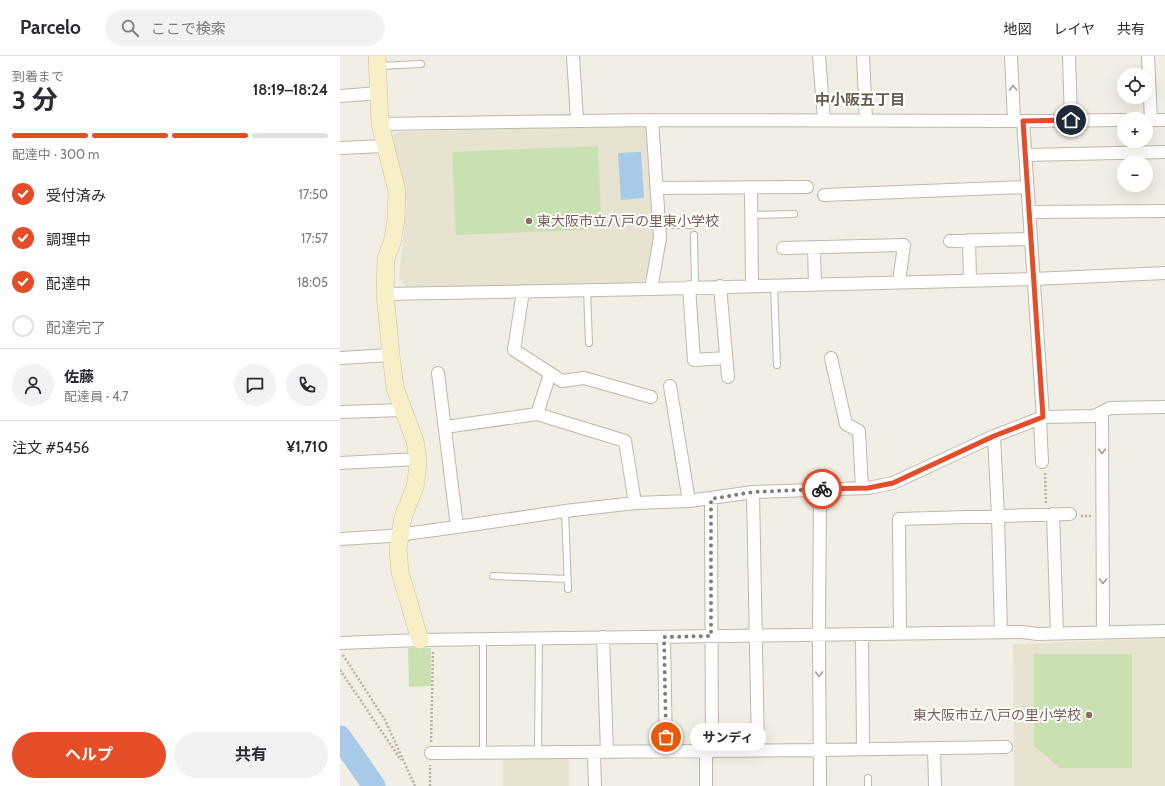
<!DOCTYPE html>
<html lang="ja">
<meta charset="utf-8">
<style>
:root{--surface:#fff;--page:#f2f2f3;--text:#2b2b33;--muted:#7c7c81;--line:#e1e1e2;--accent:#e44d28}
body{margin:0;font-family:Cabin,"Noto Sans JP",sans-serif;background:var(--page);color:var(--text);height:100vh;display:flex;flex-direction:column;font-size:15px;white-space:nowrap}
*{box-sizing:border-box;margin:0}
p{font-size:13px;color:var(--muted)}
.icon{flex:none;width:22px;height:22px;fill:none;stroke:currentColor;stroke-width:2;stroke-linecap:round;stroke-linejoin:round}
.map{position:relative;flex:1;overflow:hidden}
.side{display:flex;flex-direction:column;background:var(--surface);width:340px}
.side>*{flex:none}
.fabs{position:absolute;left:777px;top:12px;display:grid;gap:8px}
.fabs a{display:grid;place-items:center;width:36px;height:36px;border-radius:50%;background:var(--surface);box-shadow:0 4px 16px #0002;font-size:20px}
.pin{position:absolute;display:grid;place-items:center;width:34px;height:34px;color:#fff;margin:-17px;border:2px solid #fff;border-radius:50%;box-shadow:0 1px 4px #0007}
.courier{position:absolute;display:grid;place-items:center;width:40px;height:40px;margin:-20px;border:3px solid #e44d28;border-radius:50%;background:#fff;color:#222;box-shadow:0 1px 5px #0007}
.bubble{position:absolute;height:28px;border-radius:14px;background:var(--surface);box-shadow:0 4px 16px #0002;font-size:13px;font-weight:700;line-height:28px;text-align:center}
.summary em{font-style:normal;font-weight:700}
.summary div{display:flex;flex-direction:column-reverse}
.summary{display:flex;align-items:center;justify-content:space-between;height:68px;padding:0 12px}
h1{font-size:26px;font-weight:700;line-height:30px}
.bar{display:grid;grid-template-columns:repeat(4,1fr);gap:6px 4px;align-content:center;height:48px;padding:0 12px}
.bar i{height:5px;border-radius:3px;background:var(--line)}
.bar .selected{background:var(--accent)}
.bar p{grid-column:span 4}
.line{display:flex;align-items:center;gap:10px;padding:0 12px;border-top:1px solid var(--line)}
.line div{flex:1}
.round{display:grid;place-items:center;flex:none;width:42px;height:42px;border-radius:21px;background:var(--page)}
ol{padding:0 12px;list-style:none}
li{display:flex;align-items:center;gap:12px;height:44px}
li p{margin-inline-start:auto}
li .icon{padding:4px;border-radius:50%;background:var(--accent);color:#fff;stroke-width:4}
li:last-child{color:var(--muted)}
li i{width:22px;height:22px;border:2px solid var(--line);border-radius:50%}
.cta{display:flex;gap:8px;margin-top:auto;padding:8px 12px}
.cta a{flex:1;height:46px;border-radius:24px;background:var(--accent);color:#fff;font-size:16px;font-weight:700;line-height:46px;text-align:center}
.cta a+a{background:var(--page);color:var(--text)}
header{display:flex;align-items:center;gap:24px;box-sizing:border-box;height:56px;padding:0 20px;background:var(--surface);border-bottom:1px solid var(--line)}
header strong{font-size:19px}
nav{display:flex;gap:22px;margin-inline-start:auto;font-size:14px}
.search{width:280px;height:36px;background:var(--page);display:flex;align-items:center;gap:10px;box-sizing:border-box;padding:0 14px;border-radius:22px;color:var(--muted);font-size:15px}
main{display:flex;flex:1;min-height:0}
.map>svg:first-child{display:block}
.education{fill:#e8e3d0}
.green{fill:#c9e1b1}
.water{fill:#a6cae8}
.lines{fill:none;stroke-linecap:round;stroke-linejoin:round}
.river{stroke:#a6cae8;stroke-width:23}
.lane-casing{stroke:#beb8ac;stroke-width:8}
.street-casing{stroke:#beb8ac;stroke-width:14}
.secondary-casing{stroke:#ccc198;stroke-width:18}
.path{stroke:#bbb19b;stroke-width:2.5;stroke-dasharray:2 2;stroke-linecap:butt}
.lane{stroke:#fff;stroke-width:6}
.street{stroke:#fff;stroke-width:12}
.secondary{stroke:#f9efc7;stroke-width:17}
.oneway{stroke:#a09e9a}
.done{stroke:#7f7c73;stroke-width:4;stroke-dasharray:0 7.2}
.route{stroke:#e44d28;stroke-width:5}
.education-dot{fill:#8d6e63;stroke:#fff;stroke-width:1.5}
.labels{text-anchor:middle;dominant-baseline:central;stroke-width:4;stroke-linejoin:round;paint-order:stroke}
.education-label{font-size:14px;fill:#785e54;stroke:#fff;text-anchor:start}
.neighbourhood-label{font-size:15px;font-weight:bold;fill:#645c4e;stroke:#fff}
</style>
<header>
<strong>Parcelo</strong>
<div class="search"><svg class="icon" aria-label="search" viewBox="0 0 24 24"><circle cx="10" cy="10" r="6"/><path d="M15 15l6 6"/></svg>ここで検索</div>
<nav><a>地図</a><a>レイヤ</a><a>共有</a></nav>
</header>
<main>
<section class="side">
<div class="summary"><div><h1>3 分</h1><p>到着まで</p></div><em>18:19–18:24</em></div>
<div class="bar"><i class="selected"></i><i class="selected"></i><i class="selected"></i><i></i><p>配達中 · 300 m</p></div>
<ol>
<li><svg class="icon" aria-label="check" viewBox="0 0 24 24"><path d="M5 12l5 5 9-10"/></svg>受付済み<p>17:50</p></li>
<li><svg class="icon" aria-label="check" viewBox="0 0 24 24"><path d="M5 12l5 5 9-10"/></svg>調理中<p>17:57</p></li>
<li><svg class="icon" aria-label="check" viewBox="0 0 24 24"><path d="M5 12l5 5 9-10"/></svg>配達中<p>18:05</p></li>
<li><i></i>配達完了</li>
</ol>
<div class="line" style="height:72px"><a class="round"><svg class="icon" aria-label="person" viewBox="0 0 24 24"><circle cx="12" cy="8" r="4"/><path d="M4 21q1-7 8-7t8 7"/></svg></a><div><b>佐藤</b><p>配達員 · 4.7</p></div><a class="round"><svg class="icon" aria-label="chat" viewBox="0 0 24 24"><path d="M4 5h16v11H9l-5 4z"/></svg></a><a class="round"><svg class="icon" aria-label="phone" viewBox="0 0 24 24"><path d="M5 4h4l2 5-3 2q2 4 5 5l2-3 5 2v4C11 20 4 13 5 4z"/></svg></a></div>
<div class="line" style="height:52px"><div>注文 #5456</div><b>¥1,710</b></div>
<div class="cta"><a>ヘルプ</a><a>共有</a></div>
</section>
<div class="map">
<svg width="825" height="730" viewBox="0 0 825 730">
<rect width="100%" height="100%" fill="#f1eee5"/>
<path class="education" d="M302,68l5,4 7,112 -6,37 -7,5 -233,7 -9,-11 8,-76 -15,-66 7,-4z
M825,582v148h-151l-1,-142z
M229,702v28h-66v-27z"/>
<path class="green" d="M258,90l3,70 -17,14 -128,5 -4,-83z
M68,592h23v38l-22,1z
M694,598h98v114h-72l-26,-22z"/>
<path class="water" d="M301,96l3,46 -23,2 -3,-47z"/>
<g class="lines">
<path class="river" d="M0,681l34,49"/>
<defs>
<path id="lane" d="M38,10l43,-2
M411,159l43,-1
M320,169h35
M354,179l1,52
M434,229l3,80
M247,234l2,53
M225,455l3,78
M153,520l74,3
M143,583v114
M198,696l1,-114
M528,722v8"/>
<path id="street" d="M233,0l4,64
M479,0l5,64
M523,0l3,64
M671,0l3,65
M729,0l2,64
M808,0l3,64
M0,40l39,-3
M806,64h19
M683,65l20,296
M40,68l272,-4 371,1 101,-1
M0,92l45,-2
M685,99l140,-3
M317,132l150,-1
M411,132l1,97
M484,139l203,-8
M689,156l136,-1
M629,184l1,40
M610,185l81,-2
M443,192l121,-3 -5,37
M474,192l1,36
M380,230l8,91
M349,231l5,73 32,-2
M311,233l9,-51 -8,-118
M183,235l-9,59 48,31 22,-3 67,19
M45,238l266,-5 383,-10 131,-6
M0,302l51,-3
M491,302l15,66 13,7 3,57
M98,317l19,154
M330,330l19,115
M0,356l63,-2
M762,356l1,220
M197,358l88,27 10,62
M700,363l2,43
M105,371l92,-13 13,-40
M654,380l4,80 3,116
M0,407l78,-4
M480,433l-1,146 1,151
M413,436l5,258
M371,443l1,252
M713,458l4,119
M0,483l50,-3 67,-9 108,-16 70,-8 54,-2 64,-9 115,-4 25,-5 101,-47 49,-19 51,-1 16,-8 55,-1
M522,578l1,115
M560,578l-1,-115 171,-5
M263,581l4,115
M324,581l2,114
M0,587l80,-3 602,-8 16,2 127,-3
M594,692l1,38
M366,695v35
M254,696l1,34
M91,697l389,-3 186,-3"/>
<path id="secondary" d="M37,0l3,68 17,67 -1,29 -4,23 -6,15 -1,36 6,61 4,33 20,53 3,18 -1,14 -2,14 -12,30 -5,32 2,23 20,68"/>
</defs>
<use href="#lane" class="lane-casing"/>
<use href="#street" class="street-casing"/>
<use href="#secondary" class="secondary-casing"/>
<path class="path" d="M705,417l1,31
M741,460h11
M3,599l42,65 30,66
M0,614l61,90
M91,686l2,-91
M90,730v-21"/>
<use href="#lane" class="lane"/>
<use href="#street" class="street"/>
<use href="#secondary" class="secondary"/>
</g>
<defs><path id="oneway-chevron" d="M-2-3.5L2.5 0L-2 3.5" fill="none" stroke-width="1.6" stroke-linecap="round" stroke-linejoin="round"/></defs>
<g class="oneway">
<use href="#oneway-chevron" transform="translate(673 32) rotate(-93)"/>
<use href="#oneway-chevron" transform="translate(762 395) rotate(90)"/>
<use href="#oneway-chevron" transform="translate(763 525) rotate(90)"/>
<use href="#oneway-chevron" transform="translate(479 618) rotate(89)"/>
</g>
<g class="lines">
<path class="done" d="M326,681l-2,-100 47,-1v-137l42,-7 69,-3"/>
<path class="route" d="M482,433l46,-1 25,-5 101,-47 49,-19 -20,-296 48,-1"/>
</g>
<g class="education-dot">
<circle cx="189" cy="165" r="4"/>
<circle cx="749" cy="659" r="4"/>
</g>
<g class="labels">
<g class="education-label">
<text x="197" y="165">東大阪市立八戸の里東小学校</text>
<text x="741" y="659" text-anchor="end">東大阪市立八戸の里小学校</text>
</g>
<g class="neighbourhood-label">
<text x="520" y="44">中小阪五丁目</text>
</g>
</g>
</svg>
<div class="fabs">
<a><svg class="icon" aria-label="locate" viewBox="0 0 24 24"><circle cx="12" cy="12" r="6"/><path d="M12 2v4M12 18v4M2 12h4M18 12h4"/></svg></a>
<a>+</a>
<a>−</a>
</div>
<div class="pin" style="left:326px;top:681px;background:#ea580c"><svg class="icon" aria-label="bag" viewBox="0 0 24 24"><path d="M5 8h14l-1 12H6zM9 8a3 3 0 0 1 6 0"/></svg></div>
<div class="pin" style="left:731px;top:64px;background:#1f2937"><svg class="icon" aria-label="home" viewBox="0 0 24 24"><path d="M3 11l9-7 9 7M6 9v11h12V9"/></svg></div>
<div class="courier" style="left:482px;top:433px"><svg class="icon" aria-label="bike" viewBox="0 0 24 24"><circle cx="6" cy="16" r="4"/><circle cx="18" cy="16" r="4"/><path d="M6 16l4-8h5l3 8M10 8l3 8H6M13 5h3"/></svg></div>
<div class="bubble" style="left:350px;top:667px;width:76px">サンディ</div>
</div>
</main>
